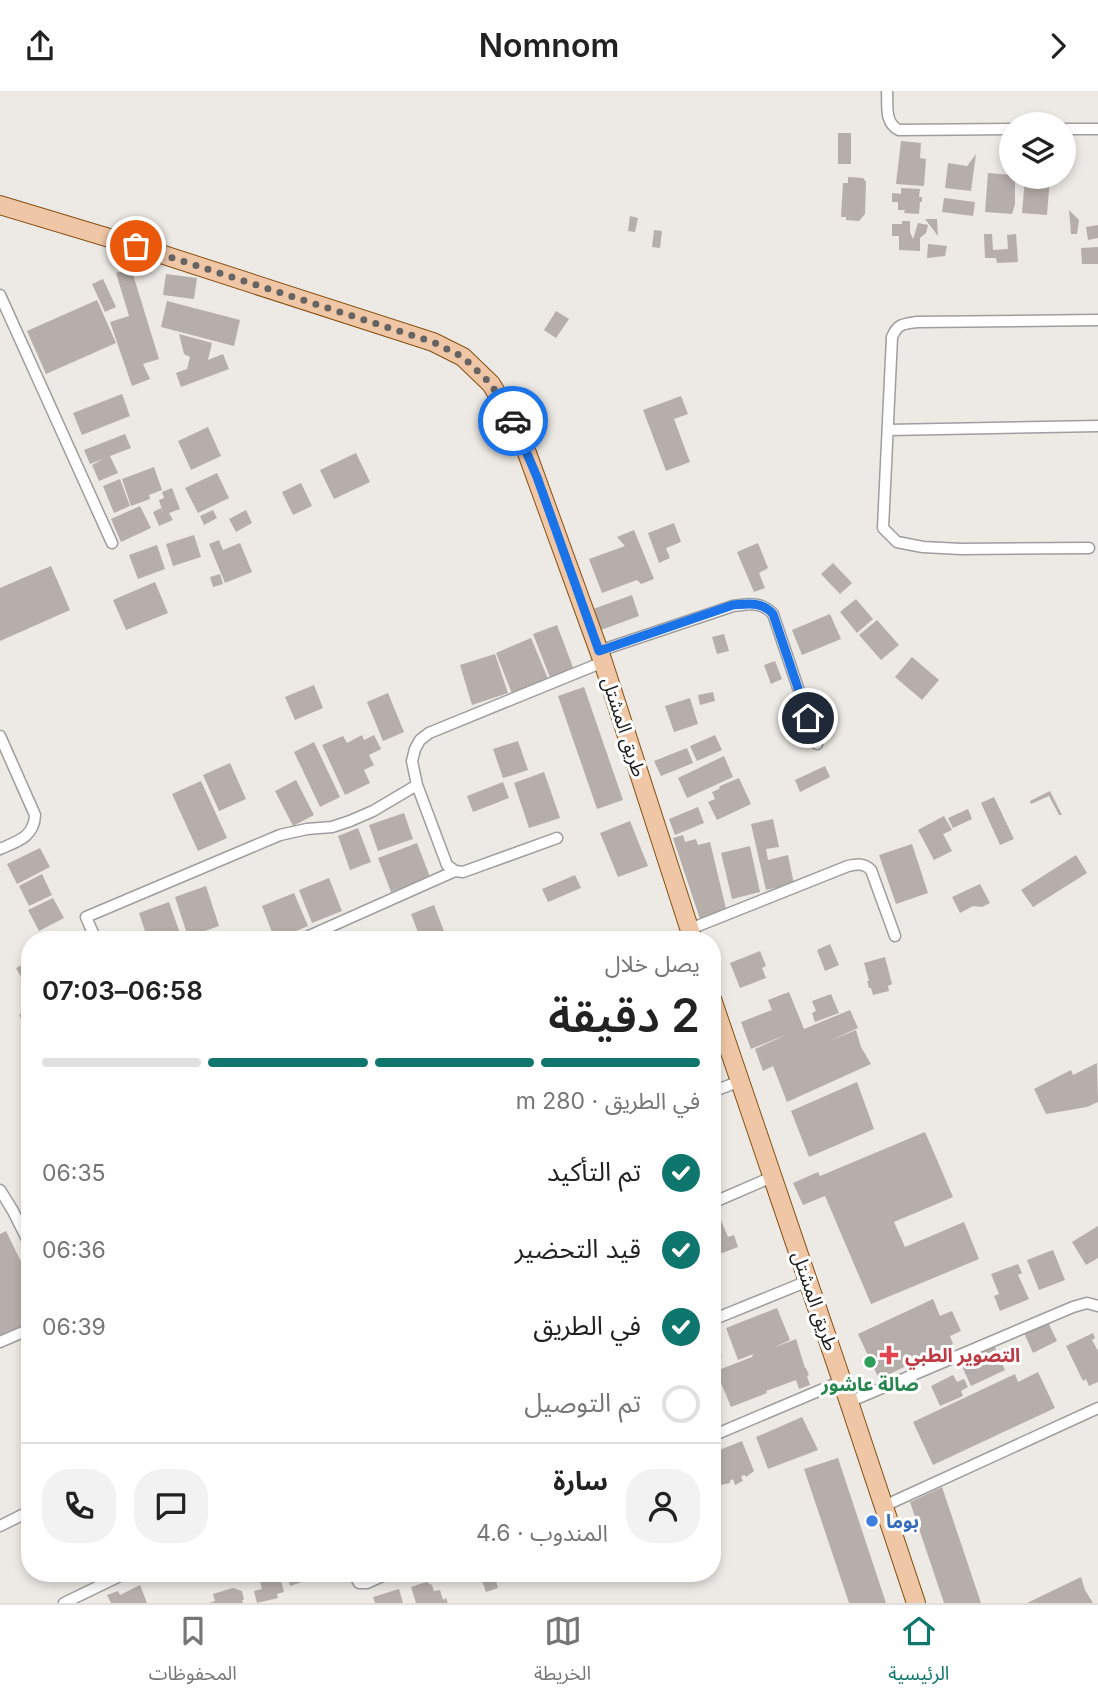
<!DOCTYPE html>
<html lang="ar">
<meta charset="utf-8">
<style>
:root{--surface:#fff;--page:#f2f2f2;--text:#222;--muted:#767676;--line:#e0e0e0;--accent:#0f766e}
body{margin:0;font-family:Inter,"Noto Sans Arabic",sans-serif;background:var(--page);color:var(--text);direction:rtl;height:100vh;display:flex;flex-direction:column;font-size:26px;white-space:nowrap}
*{box-sizing:border-box;margin:0}
p{font-size:23px;color:var(--muted)}
.icon{flex:none;width:38px;height:38px;fill:none;stroke:currentColor;stroke-width:2;stroke-linecap:round;stroke-linejoin:round}
.map{position:relative;flex:1;overflow:hidden;direction:ltr}
.side{position:absolute;left:21px;top:840px;width:700px;height:651px;display:flex;flex-direction:column;background:var(--surface);border-radius:28px;box-shadow:0 4px 10px #0003;direction:rtl}
.side>*{flex:none}
.fabs{position:absolute;left:999px;top:21px;display:grid;gap:14px}
.fabs a{display:grid;place-items:center;width:77px;height:77px;border-radius:50%;background:var(--surface);box-shadow:0 4px 10px #0003;font-size:35px}
.pin{position:absolute;display:grid;place-items:center;width:60px;height:60px;color:#fff;margin:-30px;border:4px solid #fff;border-radius:50%;box-shadow:0 2px 7px #0007}
.courier{position:absolute;display:grid;place-items:center;width:70px;height:70px;margin:-35px;border:5px solid #1a73e8;border-radius:50%;background:#fff;color:#222;box-shadow:0 2px 9px #0007}
.summary em{font-style:normal;font-weight:600}
.summary div{display:flex;flex-direction:column-reverse}
.summary{display:flex;align-items:center;justify-content:space-between;height:119px;padding:0 21px}
h1{font-size:46px;font-weight:600;line-height:52px}
.bar{display:grid;grid-template-columns:repeat(4,1fr);gap:10px 7px;align-content:center;height:84px;padding:0 21px}
.bar i{height:9px;border-radius:5px;background:var(--line)}
.bar .selected{background:var(--accent)}
.bar p{grid-column:span 4}
.line{display:flex;align-items:center;gap:18px;padding:0 21px;border-top:2px solid var(--line)}
.line div{flex:1}
.round{display:grid;place-items:center;flex:none;width:74px;height:74px;border-radius:28px;background:var(--page)}
ol{padding:0 21px;list-style:none}
li{display:flex;align-items:center;gap:21px;height:77px}
li p{margin-inline-start:auto}
li .icon{padding:7px;border-radius:50%;background:var(--accent);color:#fff;stroke-width:4}
li:last-child{color:var(--muted)}
li i{width:38px;height:38px;border:4px solid var(--line);border-radius:50%}
header{display:flex;justify-content:space-between;align-items:center;height:91px;padding:0 21px;background:var(--surface);font-size:32px;font-weight:600}
.dock{display:flex;justify-content:space-around;align-items:center;height:98px;border-top:2px solid var(--line);background:var(--surface);font-size:19px;color:var(--muted)}
.dock a{display:grid;justify-items:center;gap:4px}
.dock .selected{color:var(--accent)}
.map>svg:first-child{display:block}
.building{fill:#b6aeaa}
.lines{fill:none;stroke-linecap:round;stroke-linejoin:round}
.street-casing{stroke:#9e9e9e;stroke-width:13}
.primary-casing{stroke:#855011;stroke-width:20}
.street{stroke:#fff;stroke-width:10}
.primary{stroke:#f0c7a6;stroke-width:18}
.done{stroke:#666463;stroke-width:7;stroke-dasharray:0 12.6}
.route{stroke:#1a73e8;stroke-width:9}
.health-dot{fill:#e0444e;stroke:#fff;stroke-width:2.5}
.leisure-dot{fill:#2e9e5b;stroke:#fff;stroke-width:2.5}
.shop-dot{fill:#3f7fe0;stroke:#fff;stroke-width:2.5}
.labels{text-anchor:middle;dominant-baseline:central;stroke-width:6;stroke-linejoin:round;paint-order:stroke}
.street-label{font-size:19px;fill:#1d1d1d;stroke:#fff}
.health-label{font-size:19px;font-weight:bold;fill:#be3a42;stroke:#fff;text-anchor:start}
.leisure-label{font-size:19px;font-weight:bold;fill:#27864d;stroke:#fff}
.shop-label{font-size:19px;font-weight:bold;fill:#366cbe;stroke:#fff;text-anchor:start}
</style>
<header><svg class="icon" aria-label="forward" viewBox="0 0 24 24"><path d="M9 5l7 7-7 7"/></svg>Nomnom<svg class="icon" aria-label="share" viewBox="0 0 24 24"><path d="M12 15V3M7 8l5-5 5 5M5 13v7h14v-7"/></svg></header>
<div class="map">
<svg width="1098" height="1512" viewBox="0 0 1098 1512">
<rect width="100%" height="100%" fill="#ede9e4"/>
<path class="building" d="M838,42h13v31h-13z
M901,50l20,2 -1,15 6,1 -2,27 -28,-2z
M976,63l-5,37 -26,-3 3,-25 19,3z
M988,82l24,2v2h3v27l-3,10 -27,-2z
M848,86l15,1 3,4 -1,32 -6,7 -13,-1v-3h-5l2,-34h5z
M1025,86h25l-3,38 -25,-2z
M901,97l19,1 -1,8h3v5h-2l-1,12 -15,-1 1,-3h-7v-8h-6v-9l9,1z
M944,107l31,4 -2,14 -31,-4z
M1069,119l10,10 -2,14h-6z
M630,125l8,2 -3,14 -7,-1z
M925,128h12l1,17z
M902,130h8v11l3,7 5,-16 10,2 -2,8 -6,5v13l-21,-1v-14h-7v-12h10z
M1098,134v13l-10,2 -2,-13z
M654,139l8,1 -2,17 -8,-1z
M984,143h8l1,16 15,-1 -1,-14 9,-1 2,28 -21,1 -1,-5h-11z
M928,153l19,2 -2,10 -18,2z
M1098,156v17h-16l-1,-16z
M131,177l28,91 -16,5 7,15 -18,7 -22,-64 19,-6 -13,-43z
M166,183l31,4 -3,21 -31,-4z
M103,188l13,28 -11,5 -13,-28z
M97,209l19,43 -70,31 -19,-43z
M167,210l73,19 -6,26 -73,-19z
M556,220l13,8 -13,19 -12,-8z
M179,243l33,9 -4,17 15,-6 6,15 -48,18 -5,-14 11,-4 3,-12 -6,-3z
M122,303l8,22 -48,19 -9,-22z
M681,305l7,18 -14,5 16,43 -24,9 -23,-61z
M208,336l13,29 -30,14 -13,-29z
M125,343l6,14 -21,8 8,17 -19,8 -7,-16 11,-6 -13,5 -6,-14z
M356,362l14,29 -36,17 -14,-29z
M154,376l8,23 -13,5 1,4 -19,7 -9,-27z
M217,382l12,25 -31,15 -13,-25z
M120,388l10,27 -16,7 -11,-27z
M301,392l11,23 -19,9 -11,-23z
M172,397l8,21 -11,4 4,7 -14,6 -6,-14 8,-4 3,8 -5,-16 5,-2 -2,-6z
M140,415l11,22 -30,14 -10,-23z
M213,419l4,8 -13,7 -4,-9z
M246,419l6,13 -16,9 -7,-13z
M674,432l7,19 -15,6 4,10 -11,5 -11,-30z
M634,439l20,49 -13,5 -4,-4 -35,13 -13,-34 36,-13 -8,-9z
M194,444l7,22 -28,9 -7,-22z
M219,449l4,10 17,-7 12,29 -27,11 -16,-39z
M758,452l10,25 -9,5 6,15 -11,4 -17,-40z
M157,454l8,24 -27,10 -9,-24z
M833,472l19,20 -12,11 -19,-20z
M51,475l19,44 -70,31v-53z
M220,483l3,10 -10,3 -3,-10z
M155,491l13,31 -42,17 -13,-30z
M632,504l7,21 -38,14 -8,-21z
M856,508l17,20 -16,14 -17,-21z
M830,523l11,25 -39,16 -10,-25z
M877,529l22,25 -18,15 -22,-25z
M557,534l17,45 -23,10 -18,-46z
M724,543l5,17 -12,3 -5,-17z
M531,547l18,43 -36,15 -17,-43z
M495,563l13,39 -36,12 -12,-40z
M912,566l27,23 -17,20 -27,-23z
M775,570l7,18 -11,5 -7,-19z
M314,594l9,23 -28,12 -10,-23z
M584,596l39,113 -26,9 -39,-113z
M713,601l2,9 -15,4 -2,-10z
M388,602l16,39 -21,9 -16,-39z
M690,607l8,26 -24,8 -9,-26z
M362,644l2,5 10,-5 7,14 -12,6 5,10 -10,5 6,13 -25,12 -23,-50 21,-9 4,7z
M715,644l7,15 -25,11 -7,-15z
M518,650l10,29 -25,8 -10,-29z
M314,651l26,55 -20,10 -26,-55z
M687,657l6,15 -32,13 -7,-15z
M724,665l9,21 -46,21 -9,-20z
M230,672l16,36 -27,12 -16,-36z
M825,675l5,11 -30,15 -5,-12z
M544,681l16,46 -31,10 -15,-45z
M739,687l12,26 -34,16 -9,-18 7,-3 -3,-7 7,-3 1,-3z
M296,689l18,35 -21,11 -18,-35z
M201,690l26,57 -29,13 -26,-57z
M503,691l6,16 -36,14 -6,-16z
M1050,700l12,24h-3l-10,-19 -18,8 -1,-3z
M994,706l20,42 -14,6 -19,-42z
M698,716l6,16 -29,12 -6,-16z
M968,718l4,10 -19,9 -5,-10z
M404,722l9,26 -35,12 -9,-26z
M944,725l8,14 -9,4 9,17 -18,9 -16,-30z
M773,728l6,28 -13,2 2,11 20,-5 6,29 -28,6 -15,-66z
M630,730l18,45 -30,11 -18,-44z
M358,737l13,34 -21,8 -12,-34z
M683,744l2,7 11,-3 2,6 12,-3 17,71 -26,9 -28,-84z
M417,752l13,34 -39,15 -13,-34z
M912,753l16,49 -32,11 -17,-49z
M750,755l10,46 -28,7 -11,-46z
M40,757l10,19 -33,17 -10,-20z
M1076,764l11,18 -54,34 -12,-17z
M42,783l10,21 -23,11 -10,-20z
M575,784l6,13 -33,14 -6,-13z
M329,787l13,33 -30,12 -13,-33z
M980,793l10,19 -8,4 -9,-1 -13,7 -8,-16z
M206,795l13,40 -31,11 -13,-40z
M294,802l14,33 -33,14 -13,-34z
M53,807l11,20 -25,13 -11,-21z
M169,811l13,37 -34,1 -9,-27z
M434,814l13,34 -26,1 -10,-26z
M830,853l9,21 -14,6 -8,-21z
M760,860l6,15 -4,2 4,10 -26,10 -10,-25z
M885,866l7,27 -4,2 1,5 -16,4 -2,-7h-2l-2,-7h2l-5,-18z
M30,870v32l-14,-25z
M789,901l15,37 46,-19 8,18 -29,13 27,-11 5,17 10,17 -84,38 -14,-36 -10,5 -8,-22 33,-15 -37,15 -10,-27 31,-12 -4,-10z
M831,903l8,19 -24,9 -3,-9 4,-2 -4,-10z
M30,918v16l-4,2 -7,-12z
M1097,972l1,39 -11,5 -41,7 -12,-25 37,-19 2,5z
M857,991l17,47 -65,28 -18,-46z
M925,1041l28,65 -59,25 11,25 59,-25 15,37 -108,45 -46,-108 -22,9 -10,-22 25,-11 2,4z
M720,1127l8,19 6,-2 4,12 -26,10v-36z
M1098,1135v32l-12,7 -14,-23z
M6,1140l24,49v42l-30,15v-103z
M1053,1159l12,30 -26,10 -12,-30z
M1018,1173l4,9 -4,2 11,24 -29,12 -6,-15 5,-2 -8,-20z
M933,1208l7,17 12,-5 9,20 -11,5 3,8 -74,35 -21,-45z
M777,1217l13,32 -17,8 23,-9 9,29h1l3,7 -2,1 3,9 -11,4 -3,-9 -30,11 1,2 -36,14 -15,-36 36,-14 1,-3 -15,6 -12,-32z
M1048,1231l9,19 -24,12 -9,-20z
M1093,1242l2,5 -3,2 6,11v31l-9,4 -3,-7 -3,2 -17,-35z
M712,1243l10,23 -7,3 4,9 -7,2z
M994,1254l11,25 -34,16 -11,-24z
M1038,1281l17,36 -122,57 -20,-43 102,-48 3,8z
M953,1284l4,7 7,-3 4,8 -7,4 2,5 -23,10 -9,-20z
M802,1326l16,33 -50,19 -12,-32z
M742,1350l12,30 -8,6 -1,-2 -4,1 2,5 -8,4 -2,-6 -3,2v2l-10,2 -8,-20v-12z
M838,1367l48,145h-37l-45,-134z
M942,1396l39,116h-37l-34,-101z
M258,1482h21l5,19 -7,2 1,4 -21,5 -3,-12 8,-2 -2,-8 6,-3 -1,-2 -6,2z
M287,1482h16l2,8 -15,5z
M479,1482h38v1l-21,7 2,7 -12,4z
M1081,1486l4,13 8,13h-66z
M426,1491l6,3 2,6 6,-1 3,10 3,-2 2,5h-32l-5,-16z
M140,1494l7,18h-36l-4,-8 11,-4 2,4z
M233,1497l9,3 2,9h-2l1,3h-34l6,-2 -2,-7z
M399,1498l4,14h-28l-2,-6z"/>
<g class="lines">
<defs>
<path id="street" d="M887,0c1,14 -3,32 12,39l113,-1
M1064,38h34
M0,204l112,248
M888,339l210,-4
M1089,457l-128,1 -38,-2 -26,-5 -14,-14 9,-191c6,-14 12,-13 25,-15l181,-2
M599,560l134,-45c16,-2 28,-5 40,8l44,130
M0,645l35,79c-1,22 -17,26 -35,34
M557,747l-94,34 -8,-1 -8,-6 -30,-80 -5,-24 3,-12 5,-9 9,-7 174,-71
M690,838l158,-63c10,-2 16,-3 23,4l24,66
M96,849l-10,-23 194,-82 27,-6 25,-2 18,-6 23,-10 44,-26
M300,849l155,-69
M712,1001l28,-11
M0,1099l13,21 15,30
M712,1112l60,-26
M712,1229l96,-39
M0,1251l30,-13
M849,1311l224,-95 14,-4 11,3
M712,1345l130,-55
M884,1415l214,-98
M0,1435l30,-15
M353,1482l6,10h8l22,-10
M64,1512l62,-30"/>
<path id="primary" d="M0,114l136,41 297,96 30,15 28,27 19,31 17,38 76,209 90,278
M712,908l137,403 67,201"/>
</defs>
<use href="#street" class="street-casing"/>
<use href="#primary" class="primary-casing"/>
<use href="#street" class="street"/>
<use href="#primary" class="primary"/>
</g>
<g class="lines">
<path class="done" d="M136,155l297,96 30,15 28,27 22,37"/>
<path class="route" d="M513,330l24,56 62,174 134,-46c16,-1 28,-4 40,9l35,104"/>
</g>
<path class="health-dot" d="M885.5 1253.5h7v7h7v7h-7v7h-7v-7h-7v-7h7z"/>
<circle class="leisure-dot" cx="870" cy="1271" r="7"/>
<circle class="shop-dot" cx="872" cy="1430" r="7"/>
<g class="labels">
<g class="street-label">
<text transform="translate(624 636) rotate(72)">طريق المشتل</text>
<text transform="translate(815 1210) rotate(71)">طريق المشتل</text>
</g>
<g class="health-label">
<text x="905" y="1264">التصوير الطبي</text>
</g>
<g class="leisure-label">
<text x="870" y="1293">صالة عاشور</text>
</g>
<g class="shop-label">
<text x="886" y="1430">بوما</text>
</g>
</g>
</svg>
<div class="fabs">
<a><svg class="icon" aria-label="layers" viewBox="0 0 24 24"><path d="M12 4l9 5-9 5-9-5zM3 14l9 5 9-5"/></svg></a>
</div>
<div class="pin" style="left:136px;top:155px;background:#ea580c"><svg class="icon" aria-label="bag" viewBox="0 0 24 24"><path d="M5 8h14l-1 12H6zM9 8a3 3 0 0 1 6 0"/></svg></div>
<div class="pin" style="left:808px;top:627px;background:#1f2937"><svg class="icon" aria-label="home" viewBox="0 0 24 24"><path d="M3 11l9-7 9 7M6 9v11h12V9"/></svg></div>
<div class="courier" style="left:513px;top:330px"><svg class="icon" aria-label="car" viewBox="0 0 24 24"><path d="M5 17H2v-5l4-1 3-4h7l3 4 3 1v5h-3M9 17h6M6 11h13"/><circle cx="7" cy="17" r="2"/><circle cx="17" cy="17" r="2"/></svg></div>
<section class="side">
<div class="summary"><div><h1>2 دقيقة</h1><p>يصل خلال</p></div><em>06:58–07:03</em></div>
<div class="bar"><i class="selected"></i><i class="selected"></i><i class="selected"></i><i></i><p>في الطريق · 280 m</p></div>
<ol>
<li><svg class="icon" aria-label="check" viewBox="0 0 24 24"><path d="M5 12l5 5 9-10"/></svg>تم التأكيد<p>06:35</p></li>
<li><svg class="icon" aria-label="check" viewBox="0 0 24 24"><path d="M5 12l5 5 9-10"/></svg>قيد التحضير<p>06:36</p></li>
<li><svg class="icon" aria-label="check" viewBox="0 0 24 24"><path d="M5 12l5 5 9-10"/></svg>في الطريق<p>06:39</p></li>
<li><i></i>تم التوصيل</li>
</ol>
<div class="line" style="height:126px"><a class="round"><svg class="icon" aria-label="person" viewBox="0 0 24 24"><circle cx="12" cy="8" r="4"/><path d="M4 21q1-7 8-7t8 7"/></svg></a><div><b>سارة</b><p>المندوب · 4.6</p></div><a class="round"><svg class="icon" aria-label="chat" viewBox="0 0 24 24"><path d="M4 5h16v11H9l-5 4z"/></svg></a><a class="round"><svg class="icon" aria-label="phone" viewBox="0 0 24 24"><path d="M5 4h4l2 5-3 2q2 4 5 5l2-3 5 2v4C11 20 4 13 5 4z"/></svg></a></div>
</section>
</div>
<nav class="dock">
<a class="selected"><svg class="icon" aria-label="home" viewBox="0 0 24 24"><path d="M3 11l9-7 9 7M6 9v11h12V9"/></svg>الرئيسية</a>
<a><svg class="icon" aria-label="map" viewBox="0 0 24 24"><path d="M3 6l6-2 6 2 6-2v14l-6 2-6-2-6 2zM9 4v14M15 6v14"/></svg>الخريطة</a>
<a><svg class="icon" aria-label="saved" viewBox="0 0 24 24"><path d="M7 4h10v16l-5-4-5 4z"/></svg>المحفوظات</a>
</nav>
